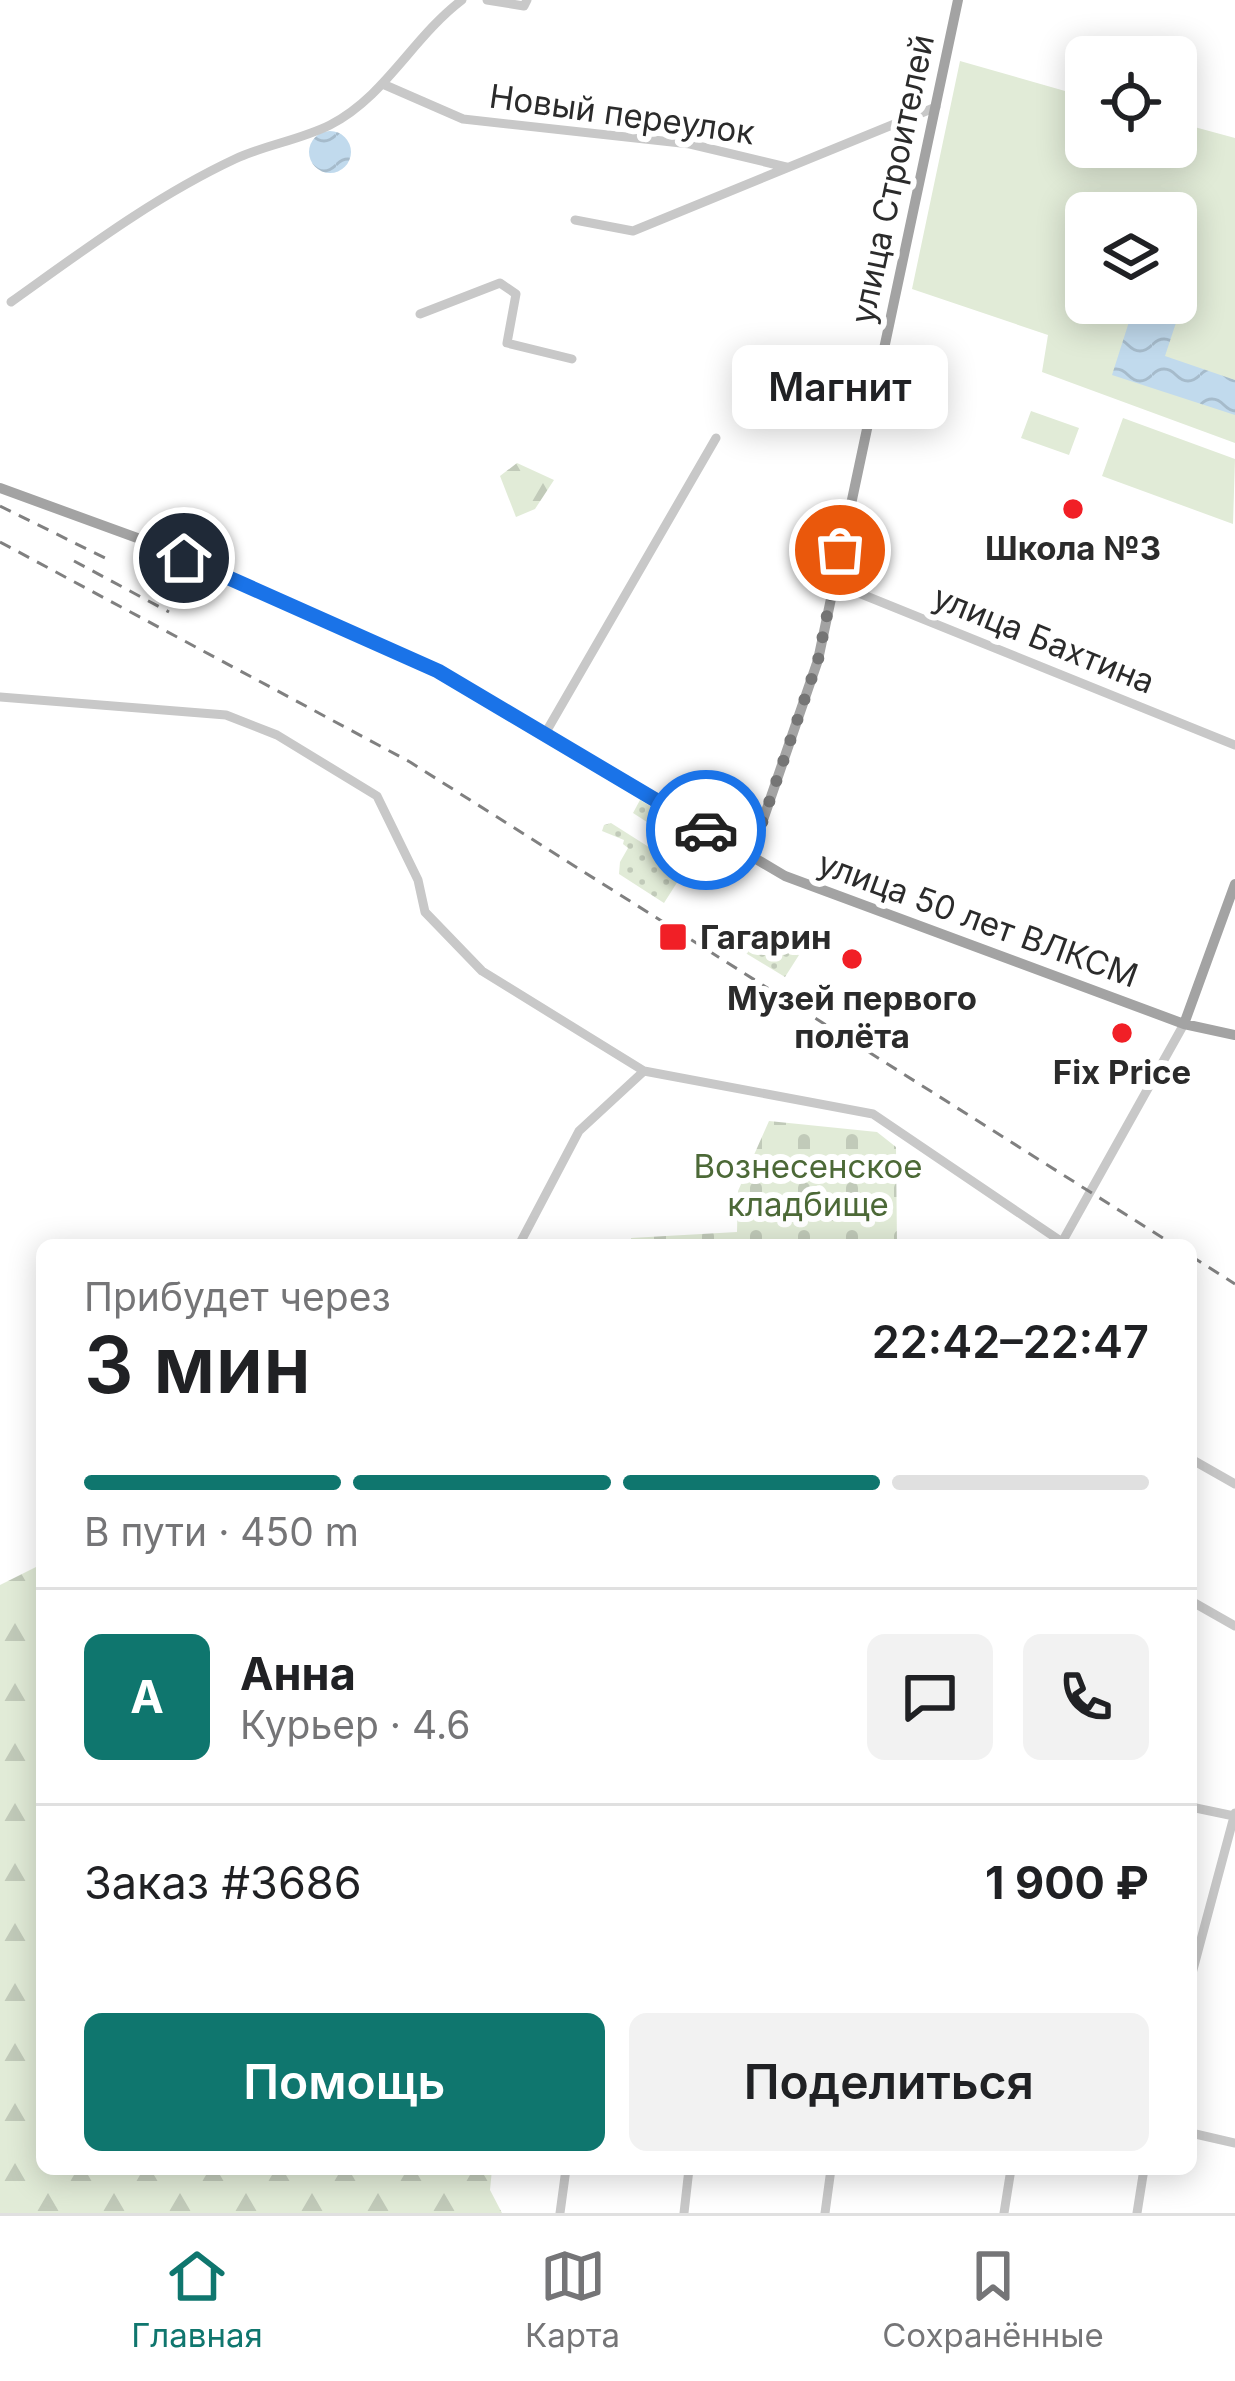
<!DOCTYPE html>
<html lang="ru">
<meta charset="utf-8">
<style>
:root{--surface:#fff;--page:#f2f2f2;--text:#202124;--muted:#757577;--line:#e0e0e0;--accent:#0f766e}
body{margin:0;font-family:Inter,sans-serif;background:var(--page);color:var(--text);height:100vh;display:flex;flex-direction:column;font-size:45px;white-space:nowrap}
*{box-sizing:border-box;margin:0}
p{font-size:39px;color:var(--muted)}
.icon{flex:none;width:66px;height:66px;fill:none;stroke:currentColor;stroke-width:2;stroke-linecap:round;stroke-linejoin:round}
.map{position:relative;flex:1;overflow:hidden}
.panel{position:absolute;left:36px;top:1239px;width:1161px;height:936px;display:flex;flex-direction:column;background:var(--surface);border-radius:18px;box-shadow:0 6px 30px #0003}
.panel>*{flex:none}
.buttons{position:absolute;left:1065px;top:36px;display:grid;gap:24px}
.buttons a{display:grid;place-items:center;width:132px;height:132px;border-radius:18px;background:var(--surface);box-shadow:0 6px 30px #0003;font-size:60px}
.pin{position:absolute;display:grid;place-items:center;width:102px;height:102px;color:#fff;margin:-51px;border:6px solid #fff;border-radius:50%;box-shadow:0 3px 12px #0007}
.courier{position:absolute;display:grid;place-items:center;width:120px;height:120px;margin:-60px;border:9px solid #1a73e8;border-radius:50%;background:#fff;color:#222;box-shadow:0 3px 15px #0007}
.bubble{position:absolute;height:84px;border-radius:18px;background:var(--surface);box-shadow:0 6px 30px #0003;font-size:39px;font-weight:600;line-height:84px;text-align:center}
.head em{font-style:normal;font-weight:600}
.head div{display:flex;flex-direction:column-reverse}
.head{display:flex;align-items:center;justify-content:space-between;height:204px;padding:0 48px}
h1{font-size:78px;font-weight:600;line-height:90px}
.bar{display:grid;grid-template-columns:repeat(4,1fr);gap:18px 12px;align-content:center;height:144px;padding:0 48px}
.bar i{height:15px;border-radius:9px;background:var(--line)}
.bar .current{background:var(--accent)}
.bar p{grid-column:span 4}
.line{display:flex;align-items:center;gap:30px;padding:0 48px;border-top:3px solid var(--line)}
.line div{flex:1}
.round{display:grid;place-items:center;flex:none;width:126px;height:126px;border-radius:18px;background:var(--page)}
.primary-button{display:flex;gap:24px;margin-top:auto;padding:24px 48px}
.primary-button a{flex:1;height:138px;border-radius:18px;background:var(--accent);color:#fff;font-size:48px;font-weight:600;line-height:138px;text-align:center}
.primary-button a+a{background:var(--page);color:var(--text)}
.menu{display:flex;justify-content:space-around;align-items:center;height:168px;border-top:3px solid var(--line);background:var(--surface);font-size:33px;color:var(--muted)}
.menu a{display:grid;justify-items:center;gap:6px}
.menu .current{color:var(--accent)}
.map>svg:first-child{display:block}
.grass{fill:url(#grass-dots)}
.forest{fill:url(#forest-firs)}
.cemetery{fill:url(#cemetery-stones)}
.park{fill:#e1ebd7;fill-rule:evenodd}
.water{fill:url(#water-waves)}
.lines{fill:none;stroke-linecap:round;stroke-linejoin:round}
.minor{stroke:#c8c8c8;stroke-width:9}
.major{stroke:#a3a3a3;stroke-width:10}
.rail{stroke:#808080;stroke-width:3;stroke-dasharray:12 9;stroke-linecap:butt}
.done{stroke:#757575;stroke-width:12;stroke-dasharray:0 21.6}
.route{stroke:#1a73e8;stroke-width:15}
.poi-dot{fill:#f11f26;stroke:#fff;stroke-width:4.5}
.labels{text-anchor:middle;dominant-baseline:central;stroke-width:12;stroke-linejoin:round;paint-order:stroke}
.street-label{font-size:33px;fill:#2b2b2b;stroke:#fff}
.poi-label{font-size:33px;font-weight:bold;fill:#2b2b2b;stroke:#fff}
.park-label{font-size:33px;fill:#4c6937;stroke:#fff}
</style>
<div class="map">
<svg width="1235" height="2213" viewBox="0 0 1235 2213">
<defs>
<pattern id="grass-dots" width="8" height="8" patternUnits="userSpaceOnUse" patternTransform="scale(3)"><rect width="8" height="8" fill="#e1ebd7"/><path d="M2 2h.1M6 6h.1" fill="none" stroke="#c1cab9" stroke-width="1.8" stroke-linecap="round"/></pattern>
<pattern id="forest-firs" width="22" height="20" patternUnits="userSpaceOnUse" patternTransform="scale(3)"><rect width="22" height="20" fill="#e1ebd7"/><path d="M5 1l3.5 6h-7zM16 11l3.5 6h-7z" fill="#c1cab9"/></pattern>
<pattern id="cemetery-stones" width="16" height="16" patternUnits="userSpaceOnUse" patternTransform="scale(3)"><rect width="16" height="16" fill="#e1ebd7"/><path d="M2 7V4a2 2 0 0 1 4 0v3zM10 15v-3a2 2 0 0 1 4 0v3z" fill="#c1cab9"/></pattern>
<pattern id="water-waves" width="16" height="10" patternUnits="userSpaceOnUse" patternTransform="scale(3)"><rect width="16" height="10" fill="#c1daed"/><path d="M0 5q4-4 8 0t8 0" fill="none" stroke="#a6bbcb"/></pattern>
</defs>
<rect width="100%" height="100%" fill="#fff"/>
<path class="grass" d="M640,800l62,37 -2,4 31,19 -7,12 -91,-59z
M611,823l74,47 -21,33 -45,-29 1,-12 8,-14 -5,-4 1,-4 -22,-9 2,-6z
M765,934l34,21 -14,22 -61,-37z"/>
<path class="forest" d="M517,463l37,17 -19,29 -19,8 -16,-41z
M42,1564v605h450l-2,21 12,23h-502v-628z"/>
<path class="cemetery" d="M769,1121l108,11 19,15 1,98h-266v-7l106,-6 1,-41z"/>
<path class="park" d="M960,61l126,36v50h90v-25l59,16v305l-193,-71 6,-37 -136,-46zM1086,213h90v90h-90z
M1031,411l48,17 -10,27 -48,-17z
M1123,418l112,41 -2,65 -131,-48z"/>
<path class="water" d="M309 152a21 21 0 1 1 42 0a21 21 0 1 1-42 0Z
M1176,253l21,6 -32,97 70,24v35l-123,-40 23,-72h41z"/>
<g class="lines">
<path class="minor" d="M487,0l37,6 3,-6
M385,85l78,34 227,25 96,23
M575,220l58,11 303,-124
M11,302c73,-52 143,-105 224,-143 30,-14 65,-19 95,-34 56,-29 82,-87 132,-125
M420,314l80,-31 16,11 -9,49 65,16
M834,583l401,162
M0,697l226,18 51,20 100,61 41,84 7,32 57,59 162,100 229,43 189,128
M546,732l170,-294
M1061,1244l123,-220
M519,1245l60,-114 65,-60
M1191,1459l44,25
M1191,1601l44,25
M1191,1807l43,9
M1191,1977l44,-164
M1191,2133l44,10
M560,2213l6,-44
M684,2213l5,-44
M825,2213l6,-44
M1004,2213l7,-44
M1137,2213l7,-44"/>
<path class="major" d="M0,488l151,55 287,128 347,205 399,148 51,11
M751,855l67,-195 140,-660
M1184,1024l51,-140"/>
<path class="rail" d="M0,506l107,53
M0,542l410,220 764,483
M74,561l95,51
M1191,1256l44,28"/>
</g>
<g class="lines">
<path class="done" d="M706,830l45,25 67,-195 22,-110"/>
<path class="route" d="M184,558l254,113 268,159"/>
</g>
<g class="poi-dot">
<circle cx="1073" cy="509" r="12"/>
<rect x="658" y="922" width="30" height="30" rx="6"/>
<circle cx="852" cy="959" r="12"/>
<circle cx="1122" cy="1033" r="12"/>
</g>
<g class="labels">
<g class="street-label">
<text transform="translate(622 114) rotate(8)">Новый переулок</text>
<text transform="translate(892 179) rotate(-78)">улица Строителей</text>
<text transform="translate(1044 639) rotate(22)">улица Бахтина</text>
<text transform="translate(978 919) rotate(20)">улица 50 лет ВЛКСМ</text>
</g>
<g class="poi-label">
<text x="1073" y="548">Школа №3</text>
<text x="700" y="937" text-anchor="start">Гагарин</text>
<text x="852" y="998">Музей первого<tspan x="852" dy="38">полёта</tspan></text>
<text x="1122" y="1072">Fix Price</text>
</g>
<g class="park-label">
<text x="808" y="1166">Вознесенское<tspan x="808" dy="38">кладбище</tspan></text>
</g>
</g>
</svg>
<div class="buttons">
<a><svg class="icon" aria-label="locate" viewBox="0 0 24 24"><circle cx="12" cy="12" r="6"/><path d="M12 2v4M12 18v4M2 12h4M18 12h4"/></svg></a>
<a><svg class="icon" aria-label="layers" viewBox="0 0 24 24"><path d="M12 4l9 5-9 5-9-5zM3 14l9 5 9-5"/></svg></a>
</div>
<div class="pin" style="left:840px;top:550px;background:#ea580c"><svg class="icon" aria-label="bag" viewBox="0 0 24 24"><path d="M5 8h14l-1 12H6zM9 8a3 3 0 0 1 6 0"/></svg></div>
<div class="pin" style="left:184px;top:558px;background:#1f2937"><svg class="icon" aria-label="home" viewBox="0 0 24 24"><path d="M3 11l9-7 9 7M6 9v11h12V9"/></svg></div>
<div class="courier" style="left:706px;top:830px"><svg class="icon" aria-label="car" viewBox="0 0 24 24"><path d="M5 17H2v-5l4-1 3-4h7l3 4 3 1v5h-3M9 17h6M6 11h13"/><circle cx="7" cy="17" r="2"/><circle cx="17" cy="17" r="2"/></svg></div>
<div class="bubble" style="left:732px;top:345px;width:216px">Магнит</div>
<section class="panel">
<div class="head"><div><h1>3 мин</h1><p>Прибудет через</p></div><em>22:42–22:47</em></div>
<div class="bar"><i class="current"></i><i class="current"></i><i class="current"></i><i></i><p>В пути · 450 m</p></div>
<div class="line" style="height:216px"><b class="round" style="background:var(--accent);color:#fff">А</b><div><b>Анна</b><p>Курьер · 4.6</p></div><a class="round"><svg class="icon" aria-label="chat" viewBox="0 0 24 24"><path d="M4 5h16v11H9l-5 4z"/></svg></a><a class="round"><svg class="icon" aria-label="phone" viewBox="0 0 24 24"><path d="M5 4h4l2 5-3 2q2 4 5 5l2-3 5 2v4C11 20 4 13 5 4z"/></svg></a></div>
<div class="line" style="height:156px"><div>Заказ #3686</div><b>1 900 ₽</b></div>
<div class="primary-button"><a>Помощь</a><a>Поделиться</a></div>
</section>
</div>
<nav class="menu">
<a class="current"><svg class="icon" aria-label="home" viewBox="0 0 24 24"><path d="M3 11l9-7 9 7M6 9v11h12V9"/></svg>Главная</a>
<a><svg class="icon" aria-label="map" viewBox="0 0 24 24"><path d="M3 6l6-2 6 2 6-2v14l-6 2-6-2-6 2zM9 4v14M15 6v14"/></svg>Карта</a>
<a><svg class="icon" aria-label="saved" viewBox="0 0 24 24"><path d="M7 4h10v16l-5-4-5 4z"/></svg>Сохранённые</a>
</nav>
